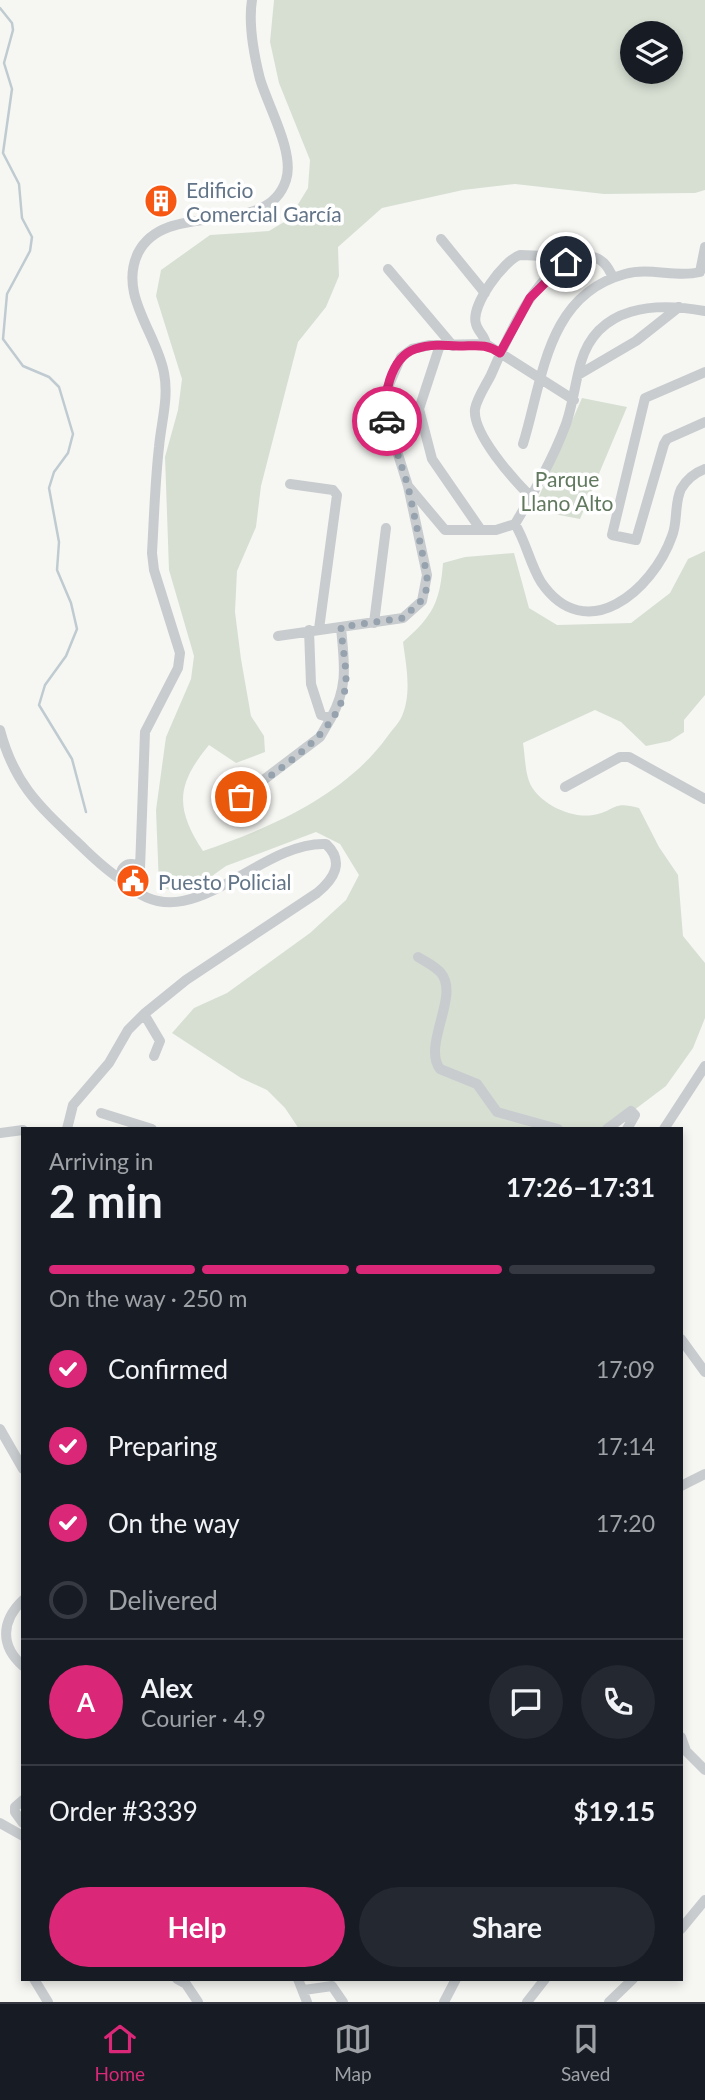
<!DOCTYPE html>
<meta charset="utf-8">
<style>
:root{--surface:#171b24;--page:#242831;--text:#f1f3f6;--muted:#9ea1a6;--line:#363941;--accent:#db2777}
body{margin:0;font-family:Lato,sans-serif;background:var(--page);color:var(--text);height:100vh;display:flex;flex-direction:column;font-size:26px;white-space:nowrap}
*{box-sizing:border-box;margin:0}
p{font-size:23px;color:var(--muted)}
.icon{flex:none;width:38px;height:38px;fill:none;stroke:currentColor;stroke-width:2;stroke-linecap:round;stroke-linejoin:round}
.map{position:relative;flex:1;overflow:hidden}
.details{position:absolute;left:21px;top:1127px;width:662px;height:854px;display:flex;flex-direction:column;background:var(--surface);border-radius:0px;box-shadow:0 4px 10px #0003}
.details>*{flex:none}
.controls{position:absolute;left:620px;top:21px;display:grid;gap:14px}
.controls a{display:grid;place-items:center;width:63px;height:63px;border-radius:50%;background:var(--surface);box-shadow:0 4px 10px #0003;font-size:35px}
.pin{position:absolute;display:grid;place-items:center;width:60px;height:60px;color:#fff;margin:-30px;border:4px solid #fff;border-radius:50%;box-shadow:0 2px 7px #0007}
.courier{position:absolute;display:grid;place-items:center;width:70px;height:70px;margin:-35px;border:5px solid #db2777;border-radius:50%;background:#fff;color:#222;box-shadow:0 2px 9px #0007}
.overview em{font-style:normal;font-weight:700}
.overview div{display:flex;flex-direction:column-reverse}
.overview{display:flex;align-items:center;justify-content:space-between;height:119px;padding:0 28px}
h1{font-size:46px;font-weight:700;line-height:52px}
.bar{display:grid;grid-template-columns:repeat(4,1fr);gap:10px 7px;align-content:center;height:84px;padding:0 28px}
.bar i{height:9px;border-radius:5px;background:var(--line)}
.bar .active{background:var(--accent)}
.bar p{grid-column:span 4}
.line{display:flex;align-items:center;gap:18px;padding:0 28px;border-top:2px solid var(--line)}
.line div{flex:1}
.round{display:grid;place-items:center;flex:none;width:74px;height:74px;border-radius:37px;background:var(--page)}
ol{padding:0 28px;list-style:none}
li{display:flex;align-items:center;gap:21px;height:77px}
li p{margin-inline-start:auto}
li .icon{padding:7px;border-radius:50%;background:var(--accent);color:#fff;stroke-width:4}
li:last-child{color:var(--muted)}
li i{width:38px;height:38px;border:4px solid var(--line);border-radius:50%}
.cta{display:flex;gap:14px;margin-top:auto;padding:14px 28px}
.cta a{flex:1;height:80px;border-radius:42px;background:var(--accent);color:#fff;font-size:28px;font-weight:700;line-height:80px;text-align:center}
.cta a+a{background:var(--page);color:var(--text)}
.menu{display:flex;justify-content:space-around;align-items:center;height:98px;border-top:2px solid var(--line);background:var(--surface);font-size:19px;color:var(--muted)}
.menu a{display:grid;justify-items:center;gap:4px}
.menu .active{color:var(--accent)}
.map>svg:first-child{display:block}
.green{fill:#d7dfd3;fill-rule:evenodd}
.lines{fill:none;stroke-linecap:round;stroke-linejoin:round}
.stream{stroke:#bfcbd1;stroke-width:2.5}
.minor{stroke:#c8cccf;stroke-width:10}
.done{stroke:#96a2ad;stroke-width:7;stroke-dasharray:0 12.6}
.route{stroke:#db2777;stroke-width:9}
.labels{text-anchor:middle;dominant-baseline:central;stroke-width:7;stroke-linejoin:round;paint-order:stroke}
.poi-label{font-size:21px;fill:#627487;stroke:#fff;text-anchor:start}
.park-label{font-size:21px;fill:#61795e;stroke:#fff}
</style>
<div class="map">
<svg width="705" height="2002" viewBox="0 0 705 2002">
<rect width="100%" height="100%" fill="#f6f7f3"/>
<path class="green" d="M274,0h431v190l-10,3 -91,1 -89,-10 -52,6 -81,18 -44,39 1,29 -13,31 -28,35 -37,144 -5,41 -19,44 -2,41 6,47 10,57 13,20 1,16 -29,11 -27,-18c-33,40 -34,63 -6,106 67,-23 141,-55 184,-114 4,-6 12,-14 15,-21 10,-23 4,-51 1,-74 30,-26 37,-40 40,-79l22,-6 49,-4 15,55 28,17 74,-2 39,-30 18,-34 17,-8v144l-21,25v12l-14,9 -24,5 -25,-24 -26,-12 -72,33c2,12 2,27 6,38 8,22 42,38 64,34 23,-4 19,-15 46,-7l20,39 19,28 5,61 22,27v55l-12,30 -27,38 -57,43h-310l-14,-21 -18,-18 -26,-12 -69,-45 22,-25 33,-15 83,-60 36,-33 13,-25 -19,-31 -24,-12 -90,34 -28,20 -23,6 -16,-6 -3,-76 10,-73 25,-58 3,-23 -25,-86 -4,-113 13,-47 4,-31 -26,-83 5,-26 49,-35 59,-4 20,-12 19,-31 2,-28 -31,-77 -9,-41zM632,33h38v39h-38z
M582,398l45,9 -47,112 -47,-9z"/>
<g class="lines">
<path class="stream" d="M0,8l12,15 1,7 -9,33 8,26 -9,64 16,31 3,34 10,19 -2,14 -23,43 -4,45 20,27 26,11 10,10 14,47 -5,19 -14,19 -5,16 10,54 -2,28 14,33 6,26 -11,27 -21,29 -6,20 33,54 14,53"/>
<path class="minor" d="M441,239l44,54
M388,269l65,77
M486,344c-1,-8 -8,-12 -10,-20 -6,-18 28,-64 44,-69l52,2
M440,345l-21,64 13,50 49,71
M705,372l-60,26 -33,137 24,5 28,-96 3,-5 38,-17
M578,375l58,-34 43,-34
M574,400l-88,-56 -56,1 -18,4 -11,8 -16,37 -1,16 24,76 37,44h51l19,-6c19,-32 38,-65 51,-100 7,-20 9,-41 15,-62 17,-57 75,-60 124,-51
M523,444c20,-64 23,-149 102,-170 25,-7 51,4 75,-2l5,-25
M290,484l43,6 4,5 -18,134
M531,497c-17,-17 -59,-63 -56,-88 2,-11 11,-24 16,-34 15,-35 51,-120 96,-119 15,1 21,10 26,22
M515,524c11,18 15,40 26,58 45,66 112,8 131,-46 6,-14 2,-32 9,-47 6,-10 13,-16 24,-20
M374,623l12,-95
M309,630l2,54 10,31 10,3c18,-33 13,-55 10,-91
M278,636l125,-18 19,-17 5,-26 -19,-89
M0,730c14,53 38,75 76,111 15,14 28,28 46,39
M565,787l55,-30h9l76,42
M241,797l79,-60 11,-19
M121 874a10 10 0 1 1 20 0a10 10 0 1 1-20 0Z
M140,869l5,-137 33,-64 2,-15 -26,-83 -2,-17c2,-35 3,-71 7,-106 2,-24 10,-49 5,-74 -7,-40 -46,-78 -26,-120 28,-56 129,-12 148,-73 9,-27 -18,-74 -26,-101 -6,-24 -12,-55 -8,-79
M418,957c8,5 17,9 23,16 19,23 -19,72 -1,96l37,15 20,28 61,17
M144,1014l16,27 -6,15
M101,1113l51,16
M67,1129l6,-24 36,-42 19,-33 16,-16 42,-34 131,-87c17,-14 28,-31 9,-49 -69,-3 -139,101 -201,38
M607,1129l24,-18 4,4 -8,14
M664,1129l41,-63
M0,1133l23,-3
M681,1339l24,33
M0,1429l23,40
M681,1486l24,-12
M23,1600c-22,21 -23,46 0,66
M681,1737l5,14 19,19
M23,1800l-8,7v5l8,11
M0,1823l23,13
M681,1929l24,-29
M34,1979l14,23
M177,1979l9,5 12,18
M298,1979l9,23
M304,1990l28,-4 11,16
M444,2002l12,-23
M527,2002l18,-23
M609,2002l24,-23"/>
</g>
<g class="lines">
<path class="done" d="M241,797c37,-28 103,-65 105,-117 0,-17 -4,-36 -5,-53l62,-9 19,-18 5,-12v-13l-19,-89 -21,-65"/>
<path class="route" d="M387,421c-6,-22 4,-64 28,-72 14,-5 29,-4 44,-3 17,0 27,-3 41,7l30,-55 36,-36"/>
</g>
<defs>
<symbol id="building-disc" viewBox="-11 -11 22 22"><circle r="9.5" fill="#f65814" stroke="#fff"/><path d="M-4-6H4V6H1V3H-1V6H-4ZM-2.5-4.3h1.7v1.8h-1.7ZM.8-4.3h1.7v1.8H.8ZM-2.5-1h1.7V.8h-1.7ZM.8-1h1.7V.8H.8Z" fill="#fff"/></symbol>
<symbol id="civic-disc" viewBox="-11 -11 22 22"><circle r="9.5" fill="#f65814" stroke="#fff"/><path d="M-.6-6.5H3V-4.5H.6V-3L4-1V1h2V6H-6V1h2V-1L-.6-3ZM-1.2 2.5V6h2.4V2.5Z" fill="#fff"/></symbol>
</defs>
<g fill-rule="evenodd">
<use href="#building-disc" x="142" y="182" width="38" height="38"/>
<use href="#civic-disc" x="114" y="862" width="38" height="38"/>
</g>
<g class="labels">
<g class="poi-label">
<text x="186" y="189">Edificio<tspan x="186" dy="24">Comercial García</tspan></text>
<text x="158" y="881">Puesto Policial</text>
</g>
<g class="park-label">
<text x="567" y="478">Parque<tspan x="567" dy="24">Llano Alto</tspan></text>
</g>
</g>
</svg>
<div class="controls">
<a><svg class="icon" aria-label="layers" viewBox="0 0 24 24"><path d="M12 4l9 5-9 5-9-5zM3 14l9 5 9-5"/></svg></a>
</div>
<div class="pin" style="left:241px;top:797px;background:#ea580c"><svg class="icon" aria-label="bag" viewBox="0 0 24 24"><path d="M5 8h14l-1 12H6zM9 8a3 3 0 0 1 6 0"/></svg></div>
<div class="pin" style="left:566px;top:262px;background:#1f2937"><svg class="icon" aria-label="home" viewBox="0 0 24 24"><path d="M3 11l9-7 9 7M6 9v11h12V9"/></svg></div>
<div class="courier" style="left:387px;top:421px"><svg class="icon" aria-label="car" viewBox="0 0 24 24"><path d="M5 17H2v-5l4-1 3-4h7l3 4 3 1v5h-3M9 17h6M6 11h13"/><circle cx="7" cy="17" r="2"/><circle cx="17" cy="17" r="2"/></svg></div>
<section class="details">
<div class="overview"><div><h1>2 min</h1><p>Arriving in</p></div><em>17:26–17:31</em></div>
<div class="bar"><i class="active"></i><i class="active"></i><i class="active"></i><i></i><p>On the way · 250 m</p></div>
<ol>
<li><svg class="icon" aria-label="check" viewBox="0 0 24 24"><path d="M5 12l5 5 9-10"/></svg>Confirmed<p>17:09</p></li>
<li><svg class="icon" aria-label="check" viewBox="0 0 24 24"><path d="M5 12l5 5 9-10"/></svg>Preparing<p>17:14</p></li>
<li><svg class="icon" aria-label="check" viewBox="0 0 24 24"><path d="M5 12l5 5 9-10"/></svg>On the way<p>17:20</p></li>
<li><i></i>Delivered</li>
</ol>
<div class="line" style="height:126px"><b class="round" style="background:var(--accent);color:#fff">A</b><div><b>Alex</b><p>Courier · 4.9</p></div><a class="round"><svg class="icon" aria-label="chat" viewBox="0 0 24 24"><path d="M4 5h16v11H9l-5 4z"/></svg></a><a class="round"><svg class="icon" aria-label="phone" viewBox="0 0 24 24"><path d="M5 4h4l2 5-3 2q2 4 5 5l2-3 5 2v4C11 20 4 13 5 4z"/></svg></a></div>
<div class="line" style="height:91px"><div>Order #3339</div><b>$19.15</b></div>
<div class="cta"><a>Help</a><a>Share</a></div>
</section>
</div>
<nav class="menu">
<a class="active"><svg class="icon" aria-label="home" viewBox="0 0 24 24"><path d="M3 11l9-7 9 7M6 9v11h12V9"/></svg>Home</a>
<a><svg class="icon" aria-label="map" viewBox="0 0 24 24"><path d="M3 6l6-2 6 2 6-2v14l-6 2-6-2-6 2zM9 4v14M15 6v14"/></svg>Map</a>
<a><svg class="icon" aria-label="saved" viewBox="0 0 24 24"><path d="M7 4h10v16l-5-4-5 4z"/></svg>Saved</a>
</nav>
